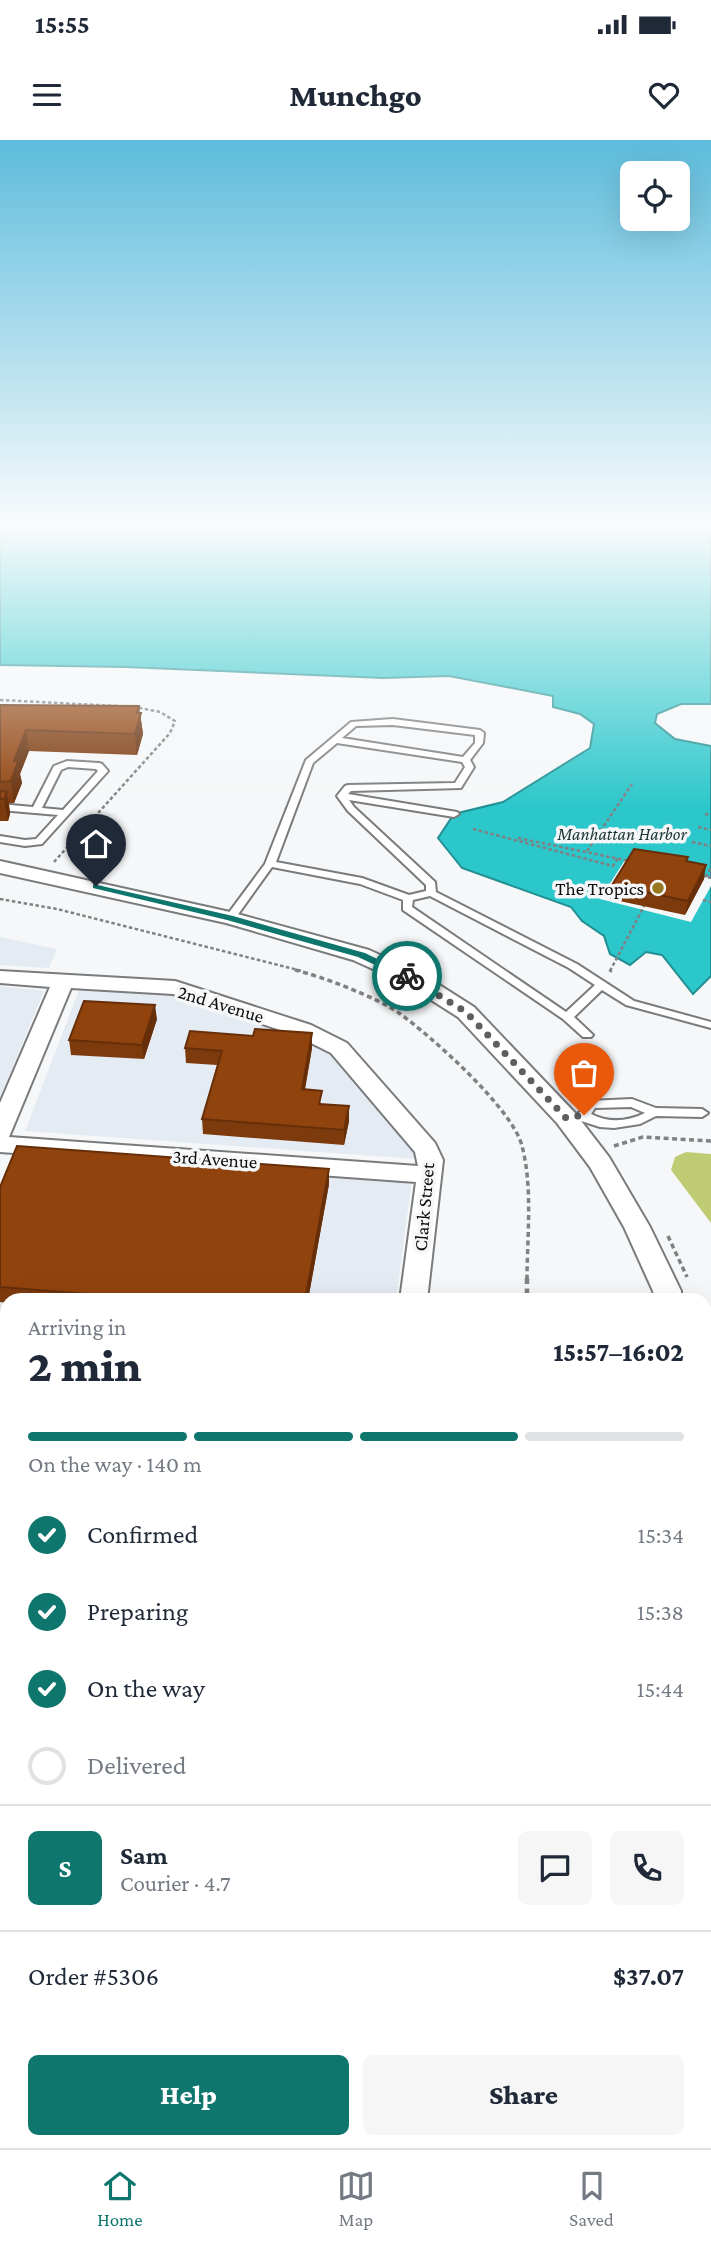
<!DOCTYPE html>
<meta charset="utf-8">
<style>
:root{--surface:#fff;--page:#f6f6f7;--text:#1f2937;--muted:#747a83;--line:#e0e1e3;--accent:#0f766e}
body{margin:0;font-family:"Crimson Pro",serif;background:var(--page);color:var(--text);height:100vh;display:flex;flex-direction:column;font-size:26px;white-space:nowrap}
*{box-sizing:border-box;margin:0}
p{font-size:23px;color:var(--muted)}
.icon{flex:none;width:38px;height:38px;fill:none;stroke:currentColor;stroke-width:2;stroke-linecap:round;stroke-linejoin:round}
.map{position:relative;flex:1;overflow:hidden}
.side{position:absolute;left:0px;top:1153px;width:712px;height:856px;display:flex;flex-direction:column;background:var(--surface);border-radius:21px 21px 0 0;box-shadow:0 7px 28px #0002}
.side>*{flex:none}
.buttons{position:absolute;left:620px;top:21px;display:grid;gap:14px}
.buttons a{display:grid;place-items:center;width:70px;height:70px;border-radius:10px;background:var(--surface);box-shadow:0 7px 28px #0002;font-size:35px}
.pin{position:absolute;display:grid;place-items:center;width:60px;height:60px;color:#fff;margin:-72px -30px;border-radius:50% 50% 50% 0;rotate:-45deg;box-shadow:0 0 7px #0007}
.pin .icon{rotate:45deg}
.courier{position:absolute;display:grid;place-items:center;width:70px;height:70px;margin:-35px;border:5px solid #0f766e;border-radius:50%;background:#fff;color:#222;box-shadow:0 2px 9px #0007}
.overview em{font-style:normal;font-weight:800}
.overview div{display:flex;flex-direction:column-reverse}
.overview{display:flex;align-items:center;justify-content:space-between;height:119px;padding:0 28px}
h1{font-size:46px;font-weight:800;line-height:52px}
.bar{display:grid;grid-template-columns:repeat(4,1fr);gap:10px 7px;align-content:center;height:84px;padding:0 28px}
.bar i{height:9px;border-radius:5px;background:var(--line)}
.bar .active{background:var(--accent)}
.bar p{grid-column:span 4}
.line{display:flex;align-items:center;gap:18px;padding:0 28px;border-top:2px solid var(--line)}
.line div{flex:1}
.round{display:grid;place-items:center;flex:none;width:74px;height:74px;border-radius:10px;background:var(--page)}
ol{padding:0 28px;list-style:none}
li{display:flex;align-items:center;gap:21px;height:77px}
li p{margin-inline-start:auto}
li .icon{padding:7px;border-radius:50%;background:var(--accent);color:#fff;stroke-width:4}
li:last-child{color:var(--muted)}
li i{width:38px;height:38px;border:4px solid var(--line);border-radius:50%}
.cta{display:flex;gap:14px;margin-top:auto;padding:14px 28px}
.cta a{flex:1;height:80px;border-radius:10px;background:var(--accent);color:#fff;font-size:28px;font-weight:800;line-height:80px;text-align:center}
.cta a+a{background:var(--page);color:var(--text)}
.status{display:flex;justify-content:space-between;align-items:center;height:49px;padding:0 35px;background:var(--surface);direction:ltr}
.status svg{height:19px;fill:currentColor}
header{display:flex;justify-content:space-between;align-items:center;height:91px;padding:0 28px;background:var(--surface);font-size:32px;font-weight:800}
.tab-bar{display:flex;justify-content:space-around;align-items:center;height:98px;border-top:2px solid var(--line);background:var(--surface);font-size:19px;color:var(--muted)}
.tab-bar a{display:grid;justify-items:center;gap:4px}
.tab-bar .active{color:var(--accent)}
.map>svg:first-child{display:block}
.built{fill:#e5ebf3}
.green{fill:#c0cc73}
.water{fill:#2cc7cb;stroke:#228f92;stroke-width:2}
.pier{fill:#f5f7f8}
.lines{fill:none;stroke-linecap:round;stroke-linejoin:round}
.lane-casing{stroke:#797b7c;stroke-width:4}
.street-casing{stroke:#797b7c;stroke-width:4}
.secondary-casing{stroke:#797b7c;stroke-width:3}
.path-far2{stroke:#808182;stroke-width:2.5;stroke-dasharray:3.5 2.5;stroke-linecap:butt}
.path-far1{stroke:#808182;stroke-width:3.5;stroke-dasharray:5 3.5;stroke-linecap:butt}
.path{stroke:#808182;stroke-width:4.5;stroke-dasharray:6 4.5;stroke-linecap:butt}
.lane{fill:#fff;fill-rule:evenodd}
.street{fill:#fff;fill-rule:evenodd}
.secondary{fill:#fff;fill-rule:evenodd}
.rail-casing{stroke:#4d4d4e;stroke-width:10}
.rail{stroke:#f5f7f8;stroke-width:8;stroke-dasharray:24;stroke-linecap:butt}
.wall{fill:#7d3a0c}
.shaded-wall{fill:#662f0a}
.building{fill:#91430e;stroke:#662f0a;stroke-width:2}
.route{fill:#0f766e}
.done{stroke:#5e5e5f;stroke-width:7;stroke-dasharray:0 12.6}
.poi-dot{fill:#987720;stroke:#f5f7f8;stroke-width:2.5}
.labels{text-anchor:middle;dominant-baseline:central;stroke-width:7;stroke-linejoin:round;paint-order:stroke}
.far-water-label{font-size:18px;font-style:italic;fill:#1d3535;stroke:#f5f7f8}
.poi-label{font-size:19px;fill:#0c0c0d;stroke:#f5f7f8;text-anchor:end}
.street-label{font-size:19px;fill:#0c0c0d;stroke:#f5f7f8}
</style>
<div class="status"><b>15:55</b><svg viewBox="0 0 49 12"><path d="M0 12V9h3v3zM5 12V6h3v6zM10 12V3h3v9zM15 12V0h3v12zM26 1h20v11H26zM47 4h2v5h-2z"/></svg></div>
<header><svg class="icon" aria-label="menu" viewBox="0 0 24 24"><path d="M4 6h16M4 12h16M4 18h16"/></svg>Munchgo<svg class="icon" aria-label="heart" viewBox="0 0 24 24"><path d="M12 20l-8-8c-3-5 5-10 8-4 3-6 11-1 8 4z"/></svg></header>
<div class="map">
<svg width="711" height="2008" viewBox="0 0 711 2008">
<rect width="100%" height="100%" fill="#f5f7f8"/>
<path class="built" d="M0,797l57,12 -8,19 -49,-3z
M81,845l86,6 96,28 68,31 87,100 -1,9 -392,-28z
M0,846l44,5 -44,106z
M21,1013l386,29 4,4 -15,114h-389v36h-7v-126z"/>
<path class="green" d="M686,1012l25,2v69l-40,-53 4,-13z
M0,1779l7,1v94l-7,-1z
M705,1865l6,1v96l-6,-1z"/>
<path class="water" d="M0,386h711v178h-30l-24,10 -2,9 20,16 36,7v230l-18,18 -31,-39 -16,-3 -16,13 -20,-11 -6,-18 -22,-15 -11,-14 -109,-39 -24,-30 16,-24 49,-12 87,-54 4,-24 -14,-10 -27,-7v-11l-104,-20 -66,2 -257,-11 -126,-2z"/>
<path class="pier" d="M625,720l86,18v8l-20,36 -91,-23z"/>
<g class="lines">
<defs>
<path id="lane" d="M393,579l87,11 4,3 -1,10 -13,17 4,7 -13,21 -110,3 -3,3 109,18 2,2 -5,3 -105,-17 5,7 81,75 1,10 141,72 57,37 77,21v6l-85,-23 -24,-15 -28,27 19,18 -2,2h-8l-20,-18 -160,-109v-10l-43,-16 -88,-17 -38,53h-8l-1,-2 40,-54 41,-104 45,-38zM393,585l82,10v8l-12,14 -121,-19 14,-12zM337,603l125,19 3,5 -10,16 -107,2 -3,1 -8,10 11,15 78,74v6l-17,4 -47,-17 -86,-16 37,-99zM430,756l139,72 26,17 -29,27 -154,-105 1,-7z
M67,621l32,2 3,1 6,7 -66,73 -17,2 -25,-4v-6l25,4 11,-1 22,-24 -58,-5v-6l33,3 21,-41zM68,627l28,2 2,2 -35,39 -21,-2 19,-38z
M632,959l24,9 46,1 6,4 -6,4 -46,-1 -16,8 -26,4 -14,-1 -25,-8 -2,-3 7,-4 8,-11zM631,967l14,6c-19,9 -36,10 -54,1l4,-6z
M705,1388h6v14h-6z"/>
<path id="street" d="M0,721l230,51 139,38 53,24 52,33 101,106 34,44 41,70 31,64v9h-26l-2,-9 -29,-64 -34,-60 -33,-44 -99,-106 -52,-33 -53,-24 -127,-37 -226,-50z
M0,831l175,10 136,44 36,18 88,100 8,17 -16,140h-27l16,-118 -416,-30v-49l50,-116 -50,-4zM71,848l102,6 122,41 36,18 84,99 3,14 -409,-29z
M0,1487l7,1v30l-7,-1z
M705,1559l6,1v32l-6,-1z
M0,1887l7,1v40l-7,-1z
M705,1972l6,1v35h-20l-3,-6h17z"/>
<path id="secondary" d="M0,1198l7,1v30l-7,-1z
M705,1274l6,2v43l-6,-2z"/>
</defs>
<use href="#lane" class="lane-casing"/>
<use href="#street" class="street-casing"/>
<use href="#secondary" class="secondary-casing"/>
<path class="path-far2" d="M0,560l117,6
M705,674l6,1
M698,687l13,3
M473,689l140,37 5,-8
M518,698l111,23
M692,702l19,4
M587,711l45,-67
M54,722l116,-129 5,-12 -15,-9 -25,-5
M702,736l9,2
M706,737l5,-10
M0,759l57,10 245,62
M703,760l8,2
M610,831l34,-65"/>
<path class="path-far1" d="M295,830c26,6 83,28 104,43 32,23 114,96 123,133 11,41 5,92 5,134
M610,832l1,-2
M614,1006l29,-9 68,4
M668,1096l19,41"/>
<path class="path" d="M527,1138v22
M705,1223l6,18"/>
<use href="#lane" class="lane"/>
<use href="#street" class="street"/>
<use href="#secondary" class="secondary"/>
<defs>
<path id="rail" d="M0,1759l7,1
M705,1839l6,1"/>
</defs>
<use href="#rail" class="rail-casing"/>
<use href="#rail" class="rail"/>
</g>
<path class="wall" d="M0,565l140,8 3,21 -6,21 -108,-4 -9,23 2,9 -8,20h-5l1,11 -2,7h-8z
M688,717l-1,4 17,18 -19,36 -75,-16 2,-14z
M157,879l-13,40 -73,-4 -2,-15z
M312,893v15l-7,42 17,14 27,17 -5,24 -141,-11 -1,-15 15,-54 -31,-2 -1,-15 68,-12z
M329,1044l-21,116h-301v3l-7,-1v-115z
M7,1260v28h-3l-2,-10z
M0,1390l7,1v55h-7z
M705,1417l6,1v111l-6,-1z
M0,1554l7,1v49h-2l-4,17 -1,-1z
M705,1629l6,51 -3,10h-3z"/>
<path class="shaded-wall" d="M139,566l4,28 -6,21 -2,-21z
M26,590l3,21 -9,23 2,9 -8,20 -3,-22 3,-20z
M7,652l3,22 -2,7 -4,-22z
M706,725l-2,14 -19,36 3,-14z
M155,865l2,14 -13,40 -2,-14z
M312,893v15l-10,56v-15z
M349,966v15l-5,24v-15z
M329,1029v15l-21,116h-3z
M3,1594l2,10 -4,17 -1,-17z
M90,2002h4l-1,6h-4z"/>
<path class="building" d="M0,565l139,1 -2,7h4l-6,21 -109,-4 -12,31h4l-7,20 -11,1z
M0,651l7,1 -3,7h-4z
M634,709l54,8 -2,4 20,4 -18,36 -76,-16z
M84,861l71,4 -13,40 -73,-5z
M255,889l57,4 -10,56 20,2 -3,13 30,2 -5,24 -142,-11 20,-68 -37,-3 5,-17 63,5z
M17,1006l312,23 -24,131h-140l-165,-13v-100z
M7,1260v18h-5z
M0,1390l7,1v45h-7z
M705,1417l6,1v101l-6,-1z
M0,1554l7,1v40l-4,-1 -3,10z
M705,1629h1l5,51h-6z
M5,1987h2v15h83l-1,6h-89v-6h2z
M484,2003l20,2v3h-20z"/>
<linearGradient id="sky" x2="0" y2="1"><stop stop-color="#5dbcdc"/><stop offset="0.58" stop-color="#fafbfc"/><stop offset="1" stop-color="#fafbfc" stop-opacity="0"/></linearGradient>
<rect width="711" height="667" fill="url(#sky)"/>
<path class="route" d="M93,744l140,32 132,37 47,23 -9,2 -45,-21 -131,-37 -134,-32z"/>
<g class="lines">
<path class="done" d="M407,836l59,36 100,106 18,-3"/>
</g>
<circle class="poi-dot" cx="658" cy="748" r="7"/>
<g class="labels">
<g class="far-water-label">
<text x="622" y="694">Manhattan Harbor</text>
</g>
<g class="poi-label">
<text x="644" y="748">The Tropics</text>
</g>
<g class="street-label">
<text transform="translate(221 864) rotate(17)">2nd Avenue</text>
<text transform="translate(215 1019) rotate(4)">3rd Avenue</text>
<text transform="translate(424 1067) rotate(-85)">Clark Street</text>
</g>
</g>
</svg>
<div class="buttons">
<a><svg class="icon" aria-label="locate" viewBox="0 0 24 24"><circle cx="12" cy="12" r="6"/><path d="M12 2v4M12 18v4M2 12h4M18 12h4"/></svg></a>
</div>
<div class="pin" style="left:584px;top:975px;background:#ea580c"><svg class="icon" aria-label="bag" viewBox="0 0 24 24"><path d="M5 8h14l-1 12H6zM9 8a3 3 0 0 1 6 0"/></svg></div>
<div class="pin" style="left:96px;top:746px;background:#1f2937"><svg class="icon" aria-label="home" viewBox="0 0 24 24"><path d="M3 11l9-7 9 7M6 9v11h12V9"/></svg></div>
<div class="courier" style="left:407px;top:836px"><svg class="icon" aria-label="bike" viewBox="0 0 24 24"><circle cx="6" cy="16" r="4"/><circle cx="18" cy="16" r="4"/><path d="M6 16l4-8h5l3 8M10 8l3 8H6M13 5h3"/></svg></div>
<section class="side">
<div class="overview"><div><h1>2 min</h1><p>Arriving in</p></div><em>15:57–16:02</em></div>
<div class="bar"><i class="active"></i><i class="active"></i><i class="active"></i><i></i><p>On the way · 140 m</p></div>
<ol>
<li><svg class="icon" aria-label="check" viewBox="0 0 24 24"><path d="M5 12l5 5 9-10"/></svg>Confirmed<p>15:34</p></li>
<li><svg class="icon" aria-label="check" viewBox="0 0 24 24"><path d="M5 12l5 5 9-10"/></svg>Preparing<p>15:38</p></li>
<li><svg class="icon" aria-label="check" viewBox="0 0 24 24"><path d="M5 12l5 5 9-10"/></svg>On the way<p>15:44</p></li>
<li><i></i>Delivered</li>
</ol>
<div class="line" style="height:126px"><b class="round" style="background:var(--accent);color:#fff">S</b><div><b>Sam</b><p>Courier · 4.7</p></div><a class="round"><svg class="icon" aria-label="chat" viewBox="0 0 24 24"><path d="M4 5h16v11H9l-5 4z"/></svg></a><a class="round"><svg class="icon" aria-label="phone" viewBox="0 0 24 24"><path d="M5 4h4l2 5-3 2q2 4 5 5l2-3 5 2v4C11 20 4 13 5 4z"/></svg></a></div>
<div class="line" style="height:91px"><div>Order #5306</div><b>$37.07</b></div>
<div class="cta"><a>Help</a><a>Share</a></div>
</section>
</div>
<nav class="tab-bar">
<a class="active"><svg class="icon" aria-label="home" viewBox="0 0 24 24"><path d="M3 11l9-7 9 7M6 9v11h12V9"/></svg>Home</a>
<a><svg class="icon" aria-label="map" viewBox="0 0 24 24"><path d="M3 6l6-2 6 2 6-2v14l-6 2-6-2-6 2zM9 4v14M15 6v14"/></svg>Map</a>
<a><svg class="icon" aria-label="saved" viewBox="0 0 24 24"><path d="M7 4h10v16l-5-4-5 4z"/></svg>Saved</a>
</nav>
